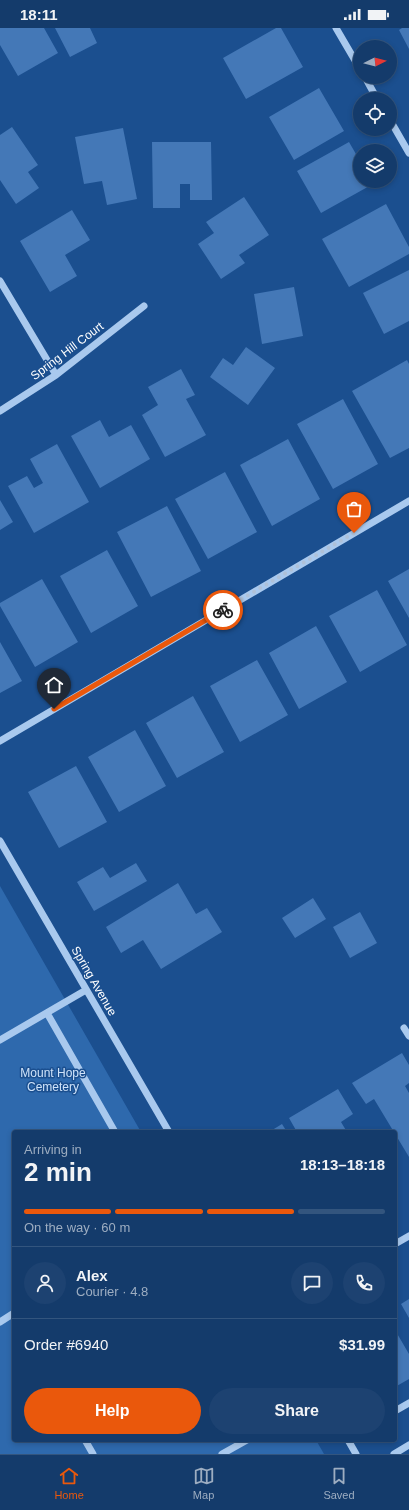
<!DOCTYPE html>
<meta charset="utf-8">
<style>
:root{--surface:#143b6b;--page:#1d4271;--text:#f1f3f6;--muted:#9dadc1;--line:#33557e;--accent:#ea580c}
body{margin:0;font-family:Helvetica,sans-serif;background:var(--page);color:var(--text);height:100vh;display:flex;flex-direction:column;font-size:15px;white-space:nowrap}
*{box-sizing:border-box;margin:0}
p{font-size:13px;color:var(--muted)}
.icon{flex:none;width:22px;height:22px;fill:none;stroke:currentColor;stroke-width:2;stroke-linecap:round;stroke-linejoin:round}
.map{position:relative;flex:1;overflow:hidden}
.drawer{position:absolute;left:12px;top:1102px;width:385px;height:312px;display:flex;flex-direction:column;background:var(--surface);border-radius:4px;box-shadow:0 2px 6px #0003,0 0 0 1px var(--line)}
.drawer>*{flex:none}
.needle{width:26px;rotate:84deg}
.fabs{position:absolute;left:353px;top:12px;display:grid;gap:8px}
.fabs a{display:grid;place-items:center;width:44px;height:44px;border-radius:50%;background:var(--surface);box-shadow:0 2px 6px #0003,0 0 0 1px var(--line);font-size:20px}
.pin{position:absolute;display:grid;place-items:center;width:34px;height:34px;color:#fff;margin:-41px -17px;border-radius:50% 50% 50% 0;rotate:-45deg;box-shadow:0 0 4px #0007}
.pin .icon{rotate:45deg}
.courier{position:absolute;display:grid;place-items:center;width:40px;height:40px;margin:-20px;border:3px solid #ea580c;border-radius:50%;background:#fff;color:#222;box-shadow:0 1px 5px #0007}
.summary em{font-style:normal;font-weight:700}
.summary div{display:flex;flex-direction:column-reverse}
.summary{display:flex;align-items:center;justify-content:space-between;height:68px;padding:0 12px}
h1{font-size:26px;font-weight:700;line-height:30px}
.bar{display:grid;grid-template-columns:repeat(4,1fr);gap:6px 4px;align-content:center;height:48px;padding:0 12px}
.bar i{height:5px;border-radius:3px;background:var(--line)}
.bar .selected{background:var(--accent)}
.bar p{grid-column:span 4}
.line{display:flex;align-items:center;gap:10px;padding:0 12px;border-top:1px solid var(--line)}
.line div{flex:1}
.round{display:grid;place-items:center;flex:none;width:42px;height:42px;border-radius:21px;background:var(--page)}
.primary-button{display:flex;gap:8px;margin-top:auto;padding:8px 12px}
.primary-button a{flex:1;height:46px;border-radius:24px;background:var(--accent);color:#fff;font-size:16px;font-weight:700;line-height:46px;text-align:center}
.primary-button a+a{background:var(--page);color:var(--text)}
.status{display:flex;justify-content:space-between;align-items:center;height:28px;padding:0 20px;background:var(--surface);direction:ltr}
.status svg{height:11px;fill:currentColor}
.tabs{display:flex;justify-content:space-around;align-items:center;height:56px;border-top:1px solid var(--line);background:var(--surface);font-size:11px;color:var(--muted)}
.tabs a{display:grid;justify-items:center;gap:2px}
.tabs .selected{color:var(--accent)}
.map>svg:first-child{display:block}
.green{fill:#2e69ad}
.building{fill:#4478b7}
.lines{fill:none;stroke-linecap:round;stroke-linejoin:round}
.minor{stroke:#a9c9ee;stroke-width:7}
.done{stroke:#afc1d8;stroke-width:4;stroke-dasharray:0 7.2}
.route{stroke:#ea580c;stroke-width:5}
.labels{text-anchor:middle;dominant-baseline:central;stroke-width:3;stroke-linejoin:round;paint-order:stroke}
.street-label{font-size:12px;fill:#fff;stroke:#1b4f8f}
.park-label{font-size:12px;fill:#cfe3fa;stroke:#1b4f8f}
</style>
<div class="status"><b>18:11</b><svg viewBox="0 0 49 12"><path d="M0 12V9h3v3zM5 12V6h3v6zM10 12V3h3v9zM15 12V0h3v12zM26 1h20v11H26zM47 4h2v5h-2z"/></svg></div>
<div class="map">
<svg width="409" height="1426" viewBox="0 0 409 1426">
<rect width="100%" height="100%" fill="#1b4f8f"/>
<path class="green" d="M0,858l141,246h-127v308h302l8,14h-324z"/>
<path class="building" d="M0,0h44l14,25 -40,23 -18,-31z
M55,0h35l7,15 -27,14z
M276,0h5l22,39 -57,32 -23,-41z
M402,0h7v21l-10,-19z
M319,60l25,43 -50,29 -25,-43z
M12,99l26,38 -10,7 11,16 -23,16 -16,-24v-45z
M123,100l14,71 -30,6 -5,-24 -18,3 -9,-47z
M152,114h59l1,58h-22v-16h-10v24h-27z
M349,114l11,19v20h11l2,3 -52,29 -24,-42z
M244,169l25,38 -30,20 6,8 -24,16 -23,-35 16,-11 -8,-11z
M386,176l23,43v7l-60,33 -27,-48z
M72,182l18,30 -25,15 12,21 -27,16 -30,-51z
M409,242v51l-25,13 -21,-41z
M294,259l9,49 -41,8 -8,-50z
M246,319l29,21 -27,37 -38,-28 13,-19 10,7z
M407,332l2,4v84l-19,10 -38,-67z
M181,341l14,26 -9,4 20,36 -41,22 -23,-42 16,-10 -10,-18z
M343,371l35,65 -45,25 -36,-65z
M100,392l9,17 22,-12 19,34 -50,29 -29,-52z
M288,411l32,60 -48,27 -32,-61z
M57,416l32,58 -55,31 -26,-47 19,-10 7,12 9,-5 -13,-24z
M225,444l32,60 -49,27 -33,-60z
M0,472l13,22 -13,8z
M167,478l34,65 -50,26 -34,-65z
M107,522l31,56 -47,27 -31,-57z
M409,541v49l-21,-37z
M42,551l36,63 -43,25 -35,-61v-3z
M377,562l30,55 -47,27 -31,-56z
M316,598l31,56 -48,27 -30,-56z
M0,614l22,39 -22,12z
M257,632l31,55 -48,27 -30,-56z
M193,668l31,56 -47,26 -31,-55z
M135,702l31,56 -47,26 -31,-55z
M76,738l31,56 -48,26 -31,-56z
M136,835l11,18 -53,30 -17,-29 26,-15 7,11z
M178,855l18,31 11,-6 15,24 -61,37 -18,-29 -22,13 -15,-26z
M313,870l13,21 -31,19 -13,-20z
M360,884l17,31 -27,15 -17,-31z
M402,1025l7,12v18l-4,3 4,7v64l-35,-58 -8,5 -14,-21z
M338,1061l15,25 -12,8 6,10h-50l-8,-14z
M282,1096l5,8h-18z
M409,1271v19l-8,-14z
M395,1302l14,24v25l-14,8z"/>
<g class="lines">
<path class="minor" d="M336,0l24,41
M365,49l12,22
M390,92l19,33
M0,253l56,94
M0,383l56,-36 88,-69
M0,713l409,-240
M0,813l169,291
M47,985l68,119
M404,1000l5,8
M0,1012l86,-50
M395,1216l14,-8
M0,1294l14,-9
M395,1383l14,-8
M85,1412l8,14
M348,1412l8,14
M222,1426l25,-14
M394,1426l15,-9"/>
</g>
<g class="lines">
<path class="done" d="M223,582l131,-77"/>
<path class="route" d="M54,681l169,-99"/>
</g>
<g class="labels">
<g class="street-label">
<text transform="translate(67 323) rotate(-37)">Spring Hill Court</text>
<text transform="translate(94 953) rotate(60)">Spring Avenue</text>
</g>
<g class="park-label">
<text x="53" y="1045">Mount Hope<tspan x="53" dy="14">Cemetery</tspan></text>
</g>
</g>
</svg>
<div class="fabs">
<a><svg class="needle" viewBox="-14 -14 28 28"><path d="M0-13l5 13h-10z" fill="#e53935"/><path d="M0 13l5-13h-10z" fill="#9dadc1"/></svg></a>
<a><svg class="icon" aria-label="locate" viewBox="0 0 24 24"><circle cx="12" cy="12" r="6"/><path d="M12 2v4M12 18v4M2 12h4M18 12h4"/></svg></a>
<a><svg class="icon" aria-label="layers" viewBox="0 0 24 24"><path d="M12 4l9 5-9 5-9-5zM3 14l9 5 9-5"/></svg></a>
</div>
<div class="pin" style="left:354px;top:505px;background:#ea580c"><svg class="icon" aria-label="bag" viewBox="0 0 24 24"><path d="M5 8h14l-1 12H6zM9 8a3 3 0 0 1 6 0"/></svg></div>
<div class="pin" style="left:54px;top:681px;background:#1f2937"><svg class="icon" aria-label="home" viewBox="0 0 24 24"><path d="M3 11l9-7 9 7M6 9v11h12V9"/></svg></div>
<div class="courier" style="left:223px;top:582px"><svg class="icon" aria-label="bike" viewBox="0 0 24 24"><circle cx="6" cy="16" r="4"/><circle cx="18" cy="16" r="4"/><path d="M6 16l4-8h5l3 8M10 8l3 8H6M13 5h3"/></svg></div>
<section class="drawer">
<div class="summary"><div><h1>2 min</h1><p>Arriving in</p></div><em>18:13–18:18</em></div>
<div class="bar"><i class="selected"></i><i class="selected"></i><i class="selected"></i><i></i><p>On the way · 60 m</p></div>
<div class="line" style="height:72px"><a class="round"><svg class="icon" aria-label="person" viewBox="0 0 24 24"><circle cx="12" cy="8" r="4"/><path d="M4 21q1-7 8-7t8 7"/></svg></a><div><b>Alex</b><p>Courier · 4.8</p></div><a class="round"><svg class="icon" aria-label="chat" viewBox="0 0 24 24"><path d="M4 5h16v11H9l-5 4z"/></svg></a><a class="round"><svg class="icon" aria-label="phone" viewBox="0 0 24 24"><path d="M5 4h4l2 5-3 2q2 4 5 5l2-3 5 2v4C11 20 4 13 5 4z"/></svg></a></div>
<div class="line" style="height:52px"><div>Order #6940</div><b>$31.99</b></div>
<div class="primary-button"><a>Help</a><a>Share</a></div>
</section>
</div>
<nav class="tabs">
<a class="selected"><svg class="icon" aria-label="home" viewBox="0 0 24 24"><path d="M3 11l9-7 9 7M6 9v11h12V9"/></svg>Home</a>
<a><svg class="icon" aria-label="map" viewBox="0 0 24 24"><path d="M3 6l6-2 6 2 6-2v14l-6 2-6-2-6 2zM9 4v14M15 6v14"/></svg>Map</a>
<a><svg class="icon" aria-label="saved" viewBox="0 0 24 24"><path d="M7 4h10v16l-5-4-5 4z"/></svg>Saved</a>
</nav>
